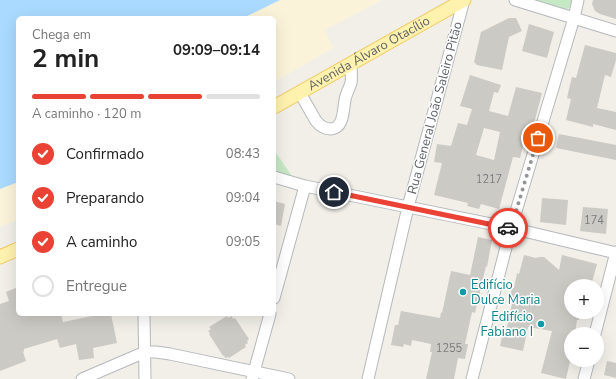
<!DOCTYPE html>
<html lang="pt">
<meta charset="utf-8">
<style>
:root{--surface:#fff;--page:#f2f2f2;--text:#222;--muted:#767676;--line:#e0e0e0;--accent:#ea4335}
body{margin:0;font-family:"Nunito Sans",sans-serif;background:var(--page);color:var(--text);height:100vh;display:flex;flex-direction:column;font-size:15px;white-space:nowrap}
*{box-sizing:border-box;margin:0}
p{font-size:13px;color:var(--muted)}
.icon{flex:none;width:22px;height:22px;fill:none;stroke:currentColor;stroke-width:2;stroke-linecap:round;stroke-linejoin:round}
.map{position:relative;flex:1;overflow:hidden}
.sheet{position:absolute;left:16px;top:16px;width:260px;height:300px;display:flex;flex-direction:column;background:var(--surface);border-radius:6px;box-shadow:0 4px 16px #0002}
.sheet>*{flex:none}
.controls{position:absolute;left:564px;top:279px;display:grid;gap:8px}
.controls a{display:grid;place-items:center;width:40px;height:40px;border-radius:50%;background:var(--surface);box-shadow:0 4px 16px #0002;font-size:20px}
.pin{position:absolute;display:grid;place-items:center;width:34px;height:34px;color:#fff;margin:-17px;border:2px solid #fff;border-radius:50%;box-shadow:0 1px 4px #0007}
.courier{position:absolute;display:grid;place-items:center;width:40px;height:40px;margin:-20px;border:3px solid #ea4335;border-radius:50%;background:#fff;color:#222;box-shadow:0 1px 5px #0007}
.head em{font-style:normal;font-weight:700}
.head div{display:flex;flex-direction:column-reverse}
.head{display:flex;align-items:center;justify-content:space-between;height:68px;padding:0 16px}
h1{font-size:26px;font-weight:700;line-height:30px}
.bar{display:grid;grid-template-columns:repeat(4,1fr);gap:6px 4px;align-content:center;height:48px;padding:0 16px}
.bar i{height:5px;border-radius:3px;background:var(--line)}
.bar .current{background:var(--accent)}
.bar p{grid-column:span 4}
ol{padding:0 16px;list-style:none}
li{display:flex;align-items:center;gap:12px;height:44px}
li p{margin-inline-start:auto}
li .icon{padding:4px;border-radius:50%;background:var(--accent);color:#fff;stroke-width:4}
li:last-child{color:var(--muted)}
li i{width:22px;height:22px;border:2px solid var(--line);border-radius:50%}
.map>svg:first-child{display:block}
.green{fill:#c5e8c5}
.sand{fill:#fbf3d9}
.water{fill:#aadaff}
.building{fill:#cccac5;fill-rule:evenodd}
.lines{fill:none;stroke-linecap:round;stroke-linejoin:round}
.minor-casing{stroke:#b5b8bc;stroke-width:13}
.major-casing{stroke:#f2c960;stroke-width:15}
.minor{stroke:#fff;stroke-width:11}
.major{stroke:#fff2af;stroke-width:13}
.done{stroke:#929495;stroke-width:4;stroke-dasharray:0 7.2}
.route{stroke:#ea4335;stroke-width:5}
.culture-dot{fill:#0f9aa8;stroke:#fff;stroke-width:1.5}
.labels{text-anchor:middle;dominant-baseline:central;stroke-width:3;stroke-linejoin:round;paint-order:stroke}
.number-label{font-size:11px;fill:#7a7d7f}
.street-label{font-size:13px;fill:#5f6368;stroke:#fff}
.culture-label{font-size:13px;fill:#0d838f;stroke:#fff;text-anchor:start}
</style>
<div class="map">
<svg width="616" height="379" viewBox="0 0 616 379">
<rect width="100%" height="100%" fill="#f1efe8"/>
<path class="green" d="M535,0h38l-2,7 -6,3z
M274,150l22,32 -22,-7z"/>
<path class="sand" d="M280,0h102l-57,30 8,18 -59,34v-64h-31z
M18,182v33l-3,6 -15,5v-37z"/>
<path class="water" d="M0,0h280l-37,18h-225v164l-18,7z"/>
<path class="building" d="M593,0h23v19l-16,-5 -5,-3 -3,-7z
M509,18h7l6,13 -13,6 -7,33 -25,-5 -3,-3 7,-30z
M529,24l25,8 -7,26 -25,-7z
M585,45l31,8v7l-5,17 -6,-2 -8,33 19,4v18l-23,-6v3l-27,-7 5,-21 -4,-1 2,-9 3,-12 4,1z
M470,75l31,10 -3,8 -4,-1 -5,19 19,5 8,-29 26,6 -12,46 -5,-1 -5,20 -7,-1 -14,52 -18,-5 -2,5 -12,-3 1,-3 -34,-8 8,-32 -8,-1 3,-18 14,2 7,-23 9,2 5,-16 -12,-3zM484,128l16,4 -6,28 -18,-5z
M559,134l57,11v15l-60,-12z
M542,198l26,2 -2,25 -26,-3z
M274,201l11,3 -4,22 -7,-2z
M583,207l25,2 -2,25 -26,-3z
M478,237l14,3 -5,27 -1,-1 -11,47 -3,-1 -7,32h3l-3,15 -7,-1 -4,21h-28l6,-27h-2l1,-8 -19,-4 -1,6 -7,-2 -1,3 -12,-2 4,-20h3l3,-14 39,7 1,-6 1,1 9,-42 19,4z
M524,255l12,3 3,-1h5l15,13 3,-15 35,9 -6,22h-20v26h10l-2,8h-2l-2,14h-4v23l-5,22 -25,-6 11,-42 -24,-4 -5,24 -23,-5 3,-14h3l6,-28 -3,-1 3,-15h2l3,-15 2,1z
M18,287v27h43l2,8 34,-7v-1h14l6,29 -24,5 1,10 -15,2 -3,-16 -16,4 -3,-9 -33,10v2l-1,1 3,9 -26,10v-67l9,-3 -3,-9z
M227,316l1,2 4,-2 1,3 2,-1 14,21 -2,2 1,2 -3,2 1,2 -17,11 -1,-1 -3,1 -1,-3 -1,1 -14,-22 1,-1 -2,-2 3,-2 -2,-2z
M607,361l9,2v15l-12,-3z"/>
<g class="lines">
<defs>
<path id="minor" d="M515,0l101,31
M300,93l16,28c4,5 8,8 15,8 13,-1 12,-19 14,-29 1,-6 4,-11 6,-17 1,-6 0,-13 0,-19
M274,177l31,9 206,42 105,25
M274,298l31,-112
M144,314l1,65
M595,334l21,-82
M82,379l63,-27h11l14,2 119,25
M252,379l18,-65
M368,379l40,-172 56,-207
M472,379l39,-151 63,-210 4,-18
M584,379l5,-19"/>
<g id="major">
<path id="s1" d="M274,107l190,-107"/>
<path d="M0,257l18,-8"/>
</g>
</defs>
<use href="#minor" class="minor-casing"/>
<use href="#major" class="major-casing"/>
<use href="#minor" class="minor"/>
<use href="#major" class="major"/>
</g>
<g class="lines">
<path class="done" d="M508,228h3l27,-90"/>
<path class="route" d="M334,192l174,36"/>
</g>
<g class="culture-dot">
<circle cx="463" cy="292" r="4"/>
<circle cx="541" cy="324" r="4"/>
</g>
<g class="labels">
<g class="number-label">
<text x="489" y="179">1217</text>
<text x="594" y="220">174</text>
<text x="449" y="348">1255</text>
</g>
<g class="street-label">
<text stroke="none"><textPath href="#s1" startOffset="109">Avenida Álvaro Otacílio</textPath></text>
<text transform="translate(435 108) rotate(-75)">Rua General João Saleiro Pitão</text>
</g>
<g class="culture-label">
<text x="471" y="285">Edifício<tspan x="471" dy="15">Dulce Maria</tspan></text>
<text x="533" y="317" text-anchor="end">Edifício<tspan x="533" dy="15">Fabiano I</tspan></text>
</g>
</g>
</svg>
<div class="controls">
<a>+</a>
<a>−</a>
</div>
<div class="pin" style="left:538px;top:138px;background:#ea580c"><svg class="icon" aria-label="bag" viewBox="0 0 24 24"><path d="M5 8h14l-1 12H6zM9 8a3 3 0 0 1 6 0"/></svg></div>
<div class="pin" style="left:334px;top:192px;background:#1f2937"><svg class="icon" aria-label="home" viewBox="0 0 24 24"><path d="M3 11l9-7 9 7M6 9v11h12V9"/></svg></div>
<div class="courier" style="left:508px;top:228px"><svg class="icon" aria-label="car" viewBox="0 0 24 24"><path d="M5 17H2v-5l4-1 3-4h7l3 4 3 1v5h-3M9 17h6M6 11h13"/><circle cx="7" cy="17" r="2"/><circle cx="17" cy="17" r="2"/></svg></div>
<section class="sheet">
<div class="head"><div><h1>2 min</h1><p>Chega em</p></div><em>09:09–09:14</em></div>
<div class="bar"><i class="current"></i><i class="current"></i><i class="current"></i><i></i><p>A caminho · 120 m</p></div>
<ol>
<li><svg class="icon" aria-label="check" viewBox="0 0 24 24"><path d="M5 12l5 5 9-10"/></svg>Confirmado<p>08:43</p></li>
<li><svg class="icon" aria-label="check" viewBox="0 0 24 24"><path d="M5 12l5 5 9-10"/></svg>Preparando<p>09:04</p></li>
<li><svg class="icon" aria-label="check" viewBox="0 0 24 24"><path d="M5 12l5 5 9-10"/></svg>A caminho<p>09:05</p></li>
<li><i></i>Entregue</li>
</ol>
</section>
</div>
